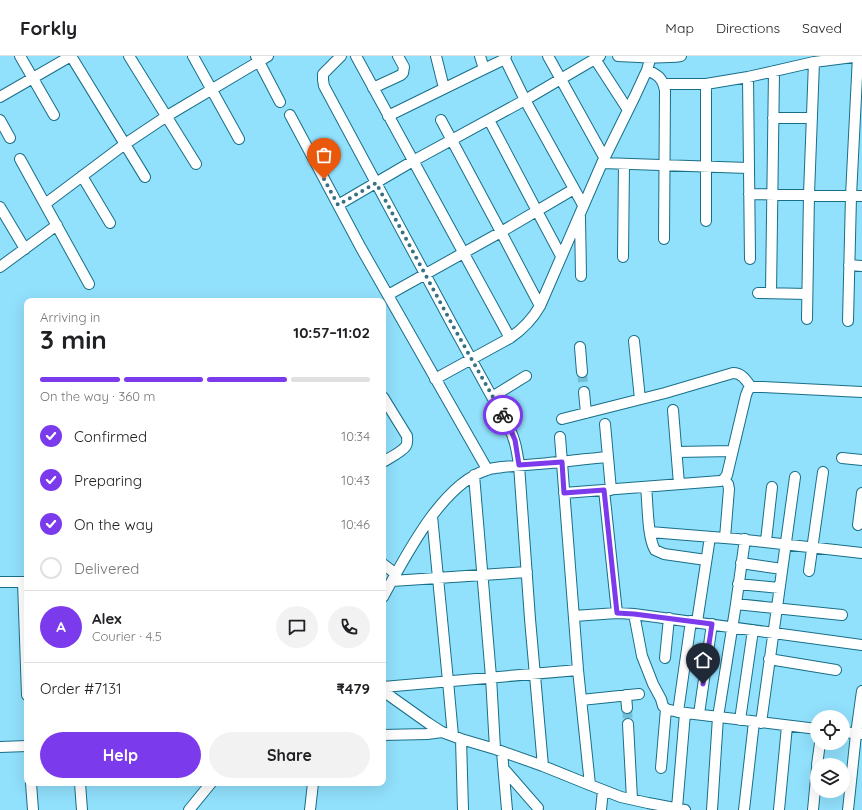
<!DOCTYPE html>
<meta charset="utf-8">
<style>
:root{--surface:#fff;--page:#f2f2f2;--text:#202124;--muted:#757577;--line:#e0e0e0;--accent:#7c3aed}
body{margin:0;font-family:Quicksand,sans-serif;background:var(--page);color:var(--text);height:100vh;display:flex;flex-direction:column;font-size:15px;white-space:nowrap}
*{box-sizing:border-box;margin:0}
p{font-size:13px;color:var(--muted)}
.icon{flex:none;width:22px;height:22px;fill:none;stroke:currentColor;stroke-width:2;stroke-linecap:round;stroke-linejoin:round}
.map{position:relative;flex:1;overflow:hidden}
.panel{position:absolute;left:24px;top:242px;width:362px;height:488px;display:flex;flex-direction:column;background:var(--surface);border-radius:8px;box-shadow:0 4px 16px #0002}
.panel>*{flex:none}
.tools{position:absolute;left:810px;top:654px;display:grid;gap:8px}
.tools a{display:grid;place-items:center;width:40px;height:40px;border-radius:50%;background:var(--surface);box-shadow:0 4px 16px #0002;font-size:20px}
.pin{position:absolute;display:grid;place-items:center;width:34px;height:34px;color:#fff;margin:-41px -17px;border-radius:50% 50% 50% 0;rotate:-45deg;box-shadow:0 0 4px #0007}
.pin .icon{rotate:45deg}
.courier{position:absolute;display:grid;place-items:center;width:40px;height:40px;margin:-20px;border:3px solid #7c3aed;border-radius:50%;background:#fff;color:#222;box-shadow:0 1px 5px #0007}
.overview em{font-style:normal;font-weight:700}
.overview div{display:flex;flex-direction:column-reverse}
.overview{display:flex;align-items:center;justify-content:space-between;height:68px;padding:0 16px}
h1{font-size:26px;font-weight:700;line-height:30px}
.bar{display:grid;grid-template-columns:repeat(4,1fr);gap:6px 4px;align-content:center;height:48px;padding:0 16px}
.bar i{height:5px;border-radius:3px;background:var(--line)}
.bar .on{background:var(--accent)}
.bar p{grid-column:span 4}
.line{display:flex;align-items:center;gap:10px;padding:0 16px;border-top:1px solid var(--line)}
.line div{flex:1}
.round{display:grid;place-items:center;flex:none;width:42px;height:42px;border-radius:21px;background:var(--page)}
ol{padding:0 16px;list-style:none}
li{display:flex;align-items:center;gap:12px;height:44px}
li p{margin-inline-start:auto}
li .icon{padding:4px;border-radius:50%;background:var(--accent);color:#fff;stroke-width:4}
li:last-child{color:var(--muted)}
li i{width:22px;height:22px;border:2px solid var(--line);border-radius:50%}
.button{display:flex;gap:8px;margin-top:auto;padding:8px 16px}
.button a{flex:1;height:46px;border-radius:24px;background:var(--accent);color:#fff;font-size:16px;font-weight:700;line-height:46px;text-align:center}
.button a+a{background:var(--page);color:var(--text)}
header{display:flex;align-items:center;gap:24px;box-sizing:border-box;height:56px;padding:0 20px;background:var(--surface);border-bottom:1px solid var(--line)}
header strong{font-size:19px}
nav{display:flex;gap:22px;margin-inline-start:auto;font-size:14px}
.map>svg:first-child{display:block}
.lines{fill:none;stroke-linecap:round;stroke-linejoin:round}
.minor-tunnel{stroke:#75bed7;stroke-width:10;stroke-dasharray:10 5;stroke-linecap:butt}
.minor-casing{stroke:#186f88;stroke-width:12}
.minor{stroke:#fff;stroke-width:10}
.done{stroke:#377284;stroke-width:4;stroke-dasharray:0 7.2}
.route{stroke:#7c3aed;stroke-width:5}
</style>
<header>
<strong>Forkly</strong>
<nav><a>Map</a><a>Directions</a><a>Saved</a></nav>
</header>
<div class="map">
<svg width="862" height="754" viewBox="0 0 862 754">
<rect width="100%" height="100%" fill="#91e0fc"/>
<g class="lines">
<path class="minor-tunnel" d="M582,316l2,20
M627,652l1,16"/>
<defs>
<path id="minor" d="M20,0l34,59
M71,0l74,121
M129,0l67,108
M193,0l46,83
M256,0l24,46
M341,0l-18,18v6l1,6 129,240 55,100c7,12 9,25 11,39l11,154 13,147
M356,0l154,282
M436,0l8,32
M480,0l4,13
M506,0l-1,3 20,41 58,105
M548,0l56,101
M618,0c21,1 42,3 63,0
M595,3l33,51
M647,14c11,5 16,8 18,21l-1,148
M748,21l2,182
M664,28h42l42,-7 66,-15 47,-6
M373,32l28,-13 2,-2 1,-6 -6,-11
M0,41l71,-41
M290,59l71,133 126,221
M388,60l96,-47 21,-10
M773,62h39
M0,64l10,18
M441,64l60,112 39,74
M489,64l48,91 24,45
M20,103l69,125
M602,107l146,5
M82,120l28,47
M749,138l113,2
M45,148l80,-60 42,-28 101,-60
M338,149l75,-44 112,-61 75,-44
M0,151l25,42
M580,161l1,59
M706,165v-137
M623,201l1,-93
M849,209l13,1
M0,211l57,-42
M758,237l49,1
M771,237l3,-222
M388,239l113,-63 73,-43
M807,263l2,-125 5,-132
M848,265l3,-125 7,-140
M634,285l6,58
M580,291l2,25
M435,323l75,-41c13,-9 22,-18 30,-32l62,-143 33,-67 12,-26 4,-14
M584,336l2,21
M383,341l24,39c0,3 1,7 -1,10 -4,6 -17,12 -23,16
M492,341l34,-21
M673,354l6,74
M562,363l103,-26 68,-20c9,0 13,7 18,14
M605,368l6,66
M560,381l18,233 12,115
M677,396l55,-1
M842,402l20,2
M474,419l17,202 4,72
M724,423l4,5 1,5 -4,49
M646,431c2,16 1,50 9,63l9,4 42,6
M604,434l13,123
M564,437l156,-12 4,-2 3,-4 19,-80 2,-5 3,-3h12l99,5
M432,460l16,165 5,55
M858,469l4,-32
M650,476l87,7 125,14
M766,485l6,-54
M741,507l41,6
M383,508l13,10
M809,515l14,-99
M392,525l135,-9
M0,526h27
M23,526l4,113
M738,528l41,4
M383,541c22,-39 58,-113 104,-127 4,-2 10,-2 15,-3 12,-1 24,-2 36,-3 23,-2 47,-5 70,-7
M736,548l106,11
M634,558l8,42 11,28 8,15 2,7 3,3 12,3 139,17
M574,560l43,-3 17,1 228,31
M697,566l13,-85
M665,602l4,-40
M769,603l67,11
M383,631l195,-17
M383,635l45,32 14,9 19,7 34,10 48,17 47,19 31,12 27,6 37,7
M626,639l1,13
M581,644l58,-6
M678,656l13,-91
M699,658l13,-90
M740,664l13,-90
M761,667l34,-246
M628,668l4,75
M843,676l19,2
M383,679l44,-1 15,-2
M461,683l2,71
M0,691l27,-1
M502,696l5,58
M817,709l3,-22
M661,712l5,-59
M504,713l34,39
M31,727l2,27
M80,727l2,27
M677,752l8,-95
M189,754l22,-27
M310,754l3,-27
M601,754l2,-20
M712,754l6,-93 18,-113 9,-65
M744,754l10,-88
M779,754l8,-84
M813,754l4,-42
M848,754l8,-76 6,-43"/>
</defs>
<use href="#minor" class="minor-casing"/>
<use href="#minor" class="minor"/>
</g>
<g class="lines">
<path class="done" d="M324,123l14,26 38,-22 77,143 50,89"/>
<path class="route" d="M503,359l9,18 3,7 4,25 43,-3 2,31 40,-3 13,123 17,1 78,10 -9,60"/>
</g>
</svg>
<div class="tools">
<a><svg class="icon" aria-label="locate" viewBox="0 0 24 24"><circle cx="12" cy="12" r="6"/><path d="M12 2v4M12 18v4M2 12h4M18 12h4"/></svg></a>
<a><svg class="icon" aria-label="layers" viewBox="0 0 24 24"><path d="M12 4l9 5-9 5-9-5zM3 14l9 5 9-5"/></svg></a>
</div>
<div class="pin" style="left:324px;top:123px;background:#ea580c"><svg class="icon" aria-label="bag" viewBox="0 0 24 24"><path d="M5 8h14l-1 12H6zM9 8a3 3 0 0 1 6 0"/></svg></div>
<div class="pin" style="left:703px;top:628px;background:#1f2937"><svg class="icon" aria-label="home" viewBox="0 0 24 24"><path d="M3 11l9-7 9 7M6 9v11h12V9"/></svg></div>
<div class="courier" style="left:503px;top:359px"><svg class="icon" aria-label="bike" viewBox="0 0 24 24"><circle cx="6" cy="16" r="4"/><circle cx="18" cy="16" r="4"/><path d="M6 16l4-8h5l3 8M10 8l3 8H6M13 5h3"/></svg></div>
<section class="panel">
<div class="overview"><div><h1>3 min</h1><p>Arriving in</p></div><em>10:57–11:02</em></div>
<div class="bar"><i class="on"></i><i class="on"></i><i class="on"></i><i></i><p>On the way · 360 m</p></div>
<ol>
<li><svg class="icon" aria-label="check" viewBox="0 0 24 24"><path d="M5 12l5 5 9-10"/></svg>Confirmed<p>10:34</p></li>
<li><svg class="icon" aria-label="check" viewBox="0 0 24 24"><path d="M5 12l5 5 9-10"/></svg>Preparing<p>10:43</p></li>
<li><svg class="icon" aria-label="check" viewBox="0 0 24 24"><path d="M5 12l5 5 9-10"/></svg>On the way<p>10:46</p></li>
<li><i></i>Delivered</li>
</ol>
<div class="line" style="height:72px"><b class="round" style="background:var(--accent);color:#fff">A</b><div><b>Alex</b><p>Courier · 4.5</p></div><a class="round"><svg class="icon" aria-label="chat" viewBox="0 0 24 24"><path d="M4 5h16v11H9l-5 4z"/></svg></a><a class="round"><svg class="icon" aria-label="phone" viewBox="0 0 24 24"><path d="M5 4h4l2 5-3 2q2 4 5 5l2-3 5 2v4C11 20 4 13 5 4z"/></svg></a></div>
<div class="line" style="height:52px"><div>Order #7131</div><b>₹479</b></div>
<div class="button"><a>Help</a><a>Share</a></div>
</section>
</div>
